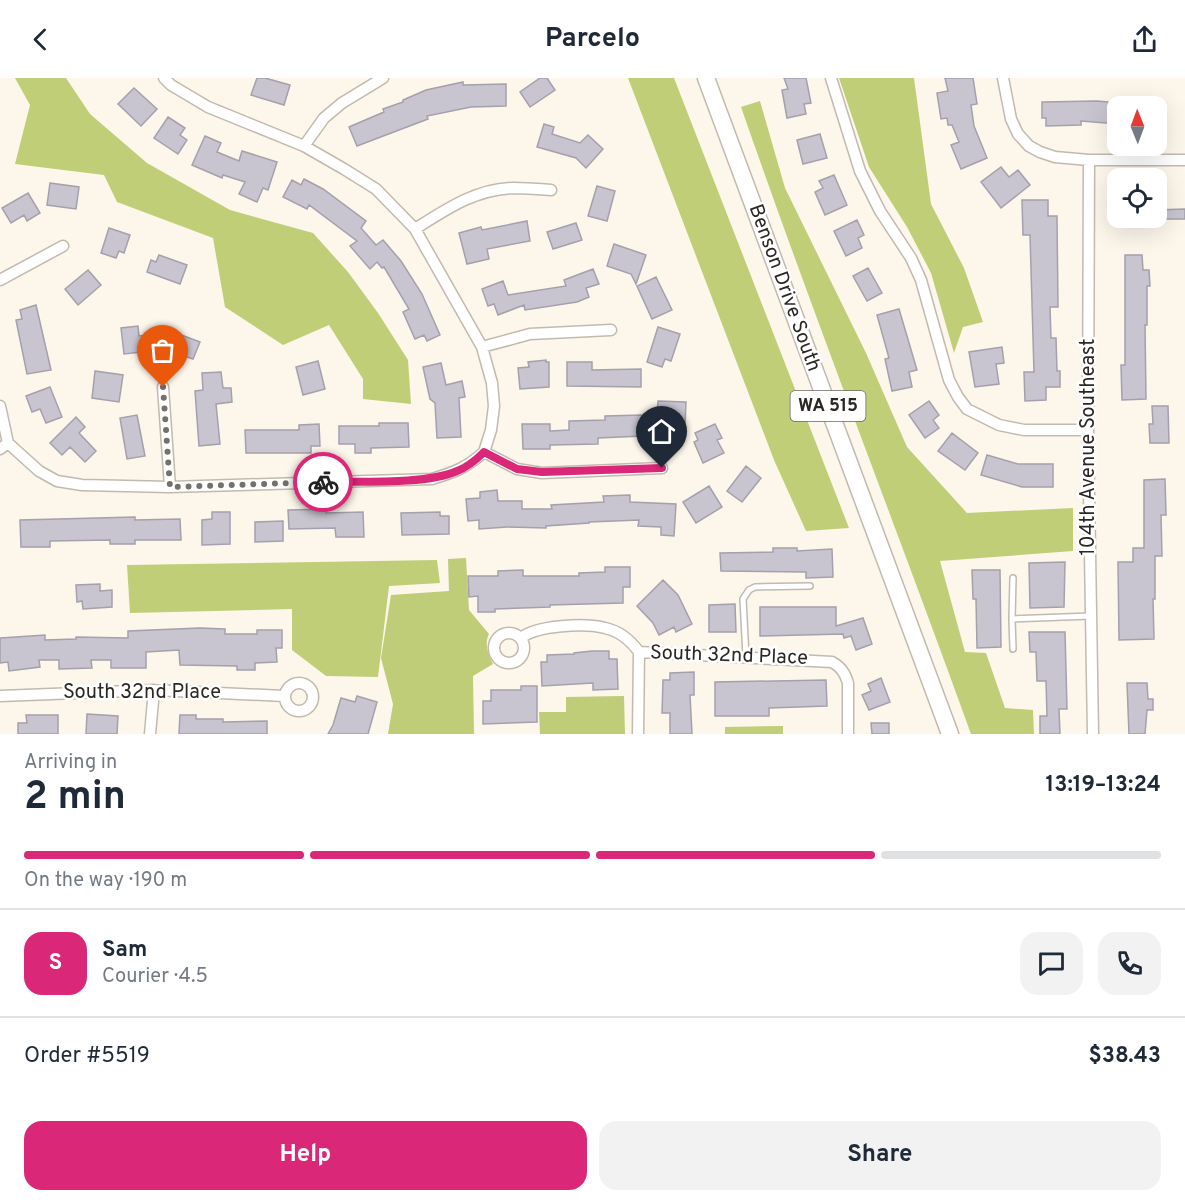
<!DOCTYPE html>
<meta charset="utf-8">
<style>
:root{--surface:#fff;--page:#f2f2f3;--text:#1f2937;--muted:#747a83;--line:#e0e1e3;--accent:#db2777}
body{margin:0;font-family:Overpass,sans-serif;background:var(--page);color:var(--text);height:100vh;display:flex;flex-direction:column;font-size:22px;white-space:nowrap}
*{box-sizing:border-box;margin:0}
p{font-size:20px;color:var(--muted)}
.icon{flex:none;width:33px;height:33px;fill:none;stroke:currentColor;stroke-width:2;stroke-linecap:round;stroke-linejoin:round}
.map{position:relative;height:656px;overflow:hidden}
.panel{display:flex;flex-direction:column;background:var(--surface);flex:1}
.panel>*{flex:none}
.needle{width:39px;rotate:359deg}
.fabs{position:absolute;left:1107px;top:18px;display:grid;gap:12px}
.fabs a{display:grid;place-items:center;width:60px;height:60px;border-radius:12px;background:var(--surface);box-shadow:0 6px 24px #0002;font-size:30px}
.pin{position:absolute;display:grid;place-items:center;width:51px;height:51px;color:#fff;margin:-62px -26px;border-radius:50% 50% 50% 0;rotate:-45deg;box-shadow:0 0 6px #0007}
.pin .icon{rotate:45deg}
.courier{position:absolute;display:grid;place-items:center;width:60px;height:60px;margin:-30px;border:4px solid #db2777;border-radius:50%;background:#fff;color:#222;box-shadow:0 2px 8px #0007}
.head em{font-style:normal;font-weight:700}
.head div{display:flex;flex-direction:column-reverse}
.head{display:flex;align-items:center;justify-content:space-between;height:102px;padding:0 24px}
h1{font-size:39px;font-weight:700;line-height:45px}
.bar{display:grid;grid-template-columns:repeat(4,1fr);gap:9px 6px;align-content:center;height:72px;padding:0 24px}
.bar i{height:8px;border-radius:4px;background:var(--line)}
.bar .current{background:var(--accent)}
.bar p{grid-column:span 4}
.line{display:flex;align-items:center;gap:15px;padding:0 24px;border-top:2px solid var(--line)}
.line div{flex:1}
.round{display:grid;place-items:center;flex:none;width:63px;height:63px;border-radius:18px;background:var(--page)}
.button{display:flex;gap:12px;margin-top:auto;padding:12px 24px}
.button a{flex:1;height:69px;border-radius:18px;background:var(--accent);color:#fff;font-size:24px;font-weight:700;line-height:69px;text-align:center}
.button a+a{background:var(--page);color:var(--text)}
header{display:flex;justify-content:space-between;align-items:center;height:78px;padding:0 24px;background:var(--surface);font-size:27px;font-weight:700}
.map>svg:first-child{display:block}
.green{fill:#bfcc78}
.forest{fill:#c0ce77}
.building{fill:#c8c5d0;stroke:#a4a0ac;stroke-width:1.5}
.lines{fill:none;stroke-linecap:round;stroke-linejoin:round}
.lane-casing{stroke:#c1baaf;stroke-width:8}
.street-casing{stroke:#c1baaf;stroke-width:13}
.primary-casing{stroke:#c1baaf;stroke-width:19}
.lane{stroke:#fff;stroke-width:5}
.street{stroke:#fff;stroke-width:10}
.primary{stroke:#fff;stroke-width:16}
.done{stroke:#74706a;stroke-width:6;stroke-dasharray:0 10.8}
.route{stroke:#db2777;stroke-width:8}
.labels{text-anchor:middle;dominant-baseline:central;stroke-width:5;stroke-linejoin:round;paint-order:stroke}
.shield{fill:#fff;stroke:#6b6866;stroke-width:1.5}
.shield-label{font-size:18px;font-weight:bold;fill:#2b2824}
.street-label{font-size:20px;fill:#2b2824;stroke:#fff}
</style>
<header><svg class="icon" aria-label="back" viewBox="0 0 24 24"><path d="M15 5l-7 7 7 7"/></svg>Parcelo<svg class="icon" aria-label="share" viewBox="0 0 24 24"><path d="M12 15V3M7 8l5-5 5 5M5 13v7h14v-7"/></svg></header>
<div class="map">
<svg width="1185" height="656" viewBox="0 0 1185 656">
<rect width="100%" height="100%" fill="#fdf6eb"/>
<path class="green" d="M466,480l3,52 20,24c-5,10 -1,20 4,30l-20,12 1,58h-86l5,-30 -12,-46 10,-63 58,-4 -1,-32z
M624,618l1,38h-85l-1,-22h27v-15z"/>
<path class="forest" d="M15,0h51l24,36 57,49 83,47 83,23 35,39 30,41 30,47 3,44 -48,-5v-20l-34,-54 -46,20 -58,-38 -12,-69 -96,-36 -13,-27 -89,-11 15,-59z
M628,0h46l175,450 -43,3 -32,-71z
M839,0h75l17,126 33,64 19,54 -20,5 -9,26 -23,-80 -24,-46 -38,-60z
M760,23l25,87 81,165 41,94 60,66 106,-5v43l-133,10 25,91 21,1 19,55 28,2 1,24h-63c-76,-210 -157,-417 -230,-627z
M437,482l3,23 -51,3 -11,91 -52,-1 -34,-26v-41l-162,4 -3,-48z
M783,648v8h-58v-7z"/>
<path class="building" d="M257,0h8l25,7 -6,20 -33,-10z
M540,0h7l8,12 -25,17 -10,-15z
M784,0h22l5,25 -7,1 2,10 -19,4 -5,-28 6,-1z
M945,0h28l4,26 -6,1 3,21 13,32 -26,11 -10,-24 8,-3 -7,-17h-4l-1,-7 -6,1 -4,-26 11,-2z
M463,4v3l43,-1v22l-35,1 -44,9 1,3 -71,27 -8,-19 35,-15 -1,-3 20,-7v-2l23,-10z
M134,10l23,21 -16,17 -23,-22z
M1097,23l21,2v21l-37,-3v4l-35,1v-8h-4v-16z
M168,39l17,11 -5,7 7,5 -9,14 -24,-16z
M544,46l10,3 -2,7 28,9 8,-8 15,14 -17,19 -10,-10 -39,-11z
M820,56l7,24 -24,6 -6,-24z
M205,58l16,7 -4,9 22,9 3,-10 35,11 -9,28 -5,-2 -6,14 -18,-8 6,-12 -22,-7 -1,3 -30,-13z
M1001,89l8,10 9,-7 12,15 -29,23 -20,-26z
M834,97l13,30 -22,10 -10,-23 8,-4 -4,-7z
M304,101l19,10 43,32 -5,7 15,17 7,-5 18,21 21,33 18,41 -13,6 -3,-6 -9,4 -12,-27 6,-3 -25,-42 -2,1 -5,-6 -7,7 -20,-23 7,-5 -48,-36 -2,4 -24,-12 9,-17 9,5z
M50,105l29,4 -3,22 -29,-4z
M597,108l18,5 -8,30 -19,-5z
M28,115l12,20 -13,8 -3,-6 -13,8 -9,-15z
M1022,122h26v16h9l1,91h-8l1,31h5l1,33h3v16h-14v13l-21,1 -1,-29h10l-4,-137h-7z
M1185,131v10h-29v-9z
M857,142l7,15 -6,3 4,10 -16,8 -12,-25z
M527,143l3,20 -43,8 2,10 -22,5 -8,-31 22,-6 1,3z
M576,145l6,17 -29,9 -6,-17z
M109,150l21,7 -6,18 -5,-2 -3,7 -15,-5z
M614,166l32,11 -10,29 -5,-10 -24,-8z
M159,177l28,10 -7,19 -33,-12 4,-12 5,2z
M1125,177h17l1,15h6l1,16h-3v39h-2l1,74 -24,1 -1,-35h4z
M868,190l14,25 -15,8 -14,-25z
M593,191l6,15 -13,4 3,9 -12,5 -52,8 -1,-5 -26,10 -4,-11 -6,2 -6,-17 21,-8 5,14 58,-9 -2,-6z
M88,192l13,15 -23,20 -13,-16z
M656,199l16,33 -20,9 -15,-33z
M36,227l15,65 -24,4 -11,-54 6,-1 -2,-9z
M899,231l18,61 -8,2 3,15 -20,4 -7,-32 4,-1 -12,-43z
M138,248l1,10 9,-1 2,16 -26,3 -3,-26z
M658,249l22,7 -9,27 -6,-2 -3,8 -15,-5z
M168,252l32,12 -7,17 -32,-11z
M1002,269l2,16 -8,1 3,20 -24,3 -6,-35z
M546,282v2h3v25l-29,2 -2,-21 11,-1 -1,-5z
M318,283l7,28 -22,6 -7,-28z
M567,284h25v8l49,-1v18l-74,-1z
M441,285l5,22 16,-4 3,16 -6,1 2,39 -24,1 -2,-35 -5,-4 -7,-32z
M95,293l28,4 -4,27 -27,-4z
M221,294l2,16h8l1,14 -16,2 4,40 -21,2 -4,-55 8,-1 -1,-17z
M50,309l12,30 -16,6 -6,-14 -8,3 -6,-16z
M658,323l28,1 -1,23 -28,-1z
M929,323l10,14 -6,5 6,8 -14,10 -16,-23z
M1152,328h16l1,37h-19l-1,-19h4z
M137,337l8,41 -18,3 -7,-41z
M642,337l1,21 -45,2v6l-48,1v4h-27l-1,-25h28v7l19,-1v-9l36,-1v-4z
M76,339l9,10 -6,6 17,18 -11,11 -15,-15 -8,8 -12,-12z
M379,345h29l1,24 -38,1v5h-16v-9h-16v-18h40z
M319,346l1,22h-9v7h-65l-1,-23h54v-5z
M715,346l7,14 -5,2 7,13 -21,10 -9,-21 4,-2 -3,-7z
M952,355l26,20 -13,17 -27,-19z
M987,377l31,9h35v23h-31l-41,-12z
M746,388l15,12 -19,24 -15,-11z
M1165,401l1,36h-5l1,41h-7v43h-2l1,40 -35,1 -1,-78h15v-14h11v-68z
M709,408l13,21 -26,16 -13,-21z
M497,412l1,11h24v8h30l-1,-4 53,-3 -1,-6 27,-1v7l46,2 -2,32 -13,-1v-8l-23,-1 1,-6 -50,2v1l-43,3v2l-39,-1 -28,2v-9l-11,1 -2,-22 14,-1v-6z
M326,431v4l37,-1 1,25h-28l-1,-9 -46,1 -1,-19z
M212,434h18v32l-28,1v-25l10,-1z
M440,434v4h9v18l-47,1 -1,-22z
M135,439v3l45,-1 1,21h-46v4h-25v-4l-60,1v6h-29l-1,-27z
M283,443v20l-28,1v-20z
M773,470h24v3l35,-2 1,28 -27,1v-6l-85,-1 -1,-18 53,-1z
M1065,484l-1,45 -34,1 -1,-45z
M605,489h25v20h-7v16l-73,2v2l-55,2v3h-17v-16l-9,1 -1,-21h30v-5l25,-1v6h56v-3l26,-1z
M972,492h28l1,77 -24,1 -1,-49h-3z
M663,502l15,15 14,29 -16,8 -2,-5 -15,8 -6,-12 -16,-17z
M100,506v7l12,-1v17l-29,2 -1,-8 -5,1 -1,-17z
M735,526l1,28h-27v-27z
M760,529h76v19l27,-8 9,26 -16,6 -5,-14 -7,2 -1,-4 -83,2z
M200,550l25,1v5h32v-4h25v18h-6l1,14 -22,1v7h-18v-4l-57,-1 -1,-15 -33,2v16h-35v-8h-20l1,8 -33,1v-9h-20l1,7 -31,4 -1,-9 -8,1v-25l45,-3v5l31,-1v-2l52,1v-7z
M1029,554h36l2,77h-8l1,25h-20v-18h7l-1,-35h-9l-1,-29h-6z
M592,573h17v8h8l1,30 -25,1v-7l-51,3 -1,-24h6v-7l27,-1v-1z
M694,594v23h-4l2,39h-22v-21h-8l1,-33h7v-7z
M881,600l9,24 -21,8 -7,-15 9,-4 -3,-7z
M826,602l1,26 -58,2v8h-54v-34z
M1127,605h20l1,16h5v11h-6l-2,24h-16z
M521,608h16v36l-54,2v-23h8v-11h30z
M357,618l20,6 -9,32h-40l5,-9 8,-27 14,4z
M87,636l31,2 -1,18h-31z
M26,637h32v19h-40v-11h9z
M180,637h16v4h27v3l44,-1v13h-88z
M871,645h18v11h-17z"/>
<g class="lines">
<defs>
<path id="lane" d="M1012,541l1,-41
M1013,571l-1,-30 79,-3
M746,579l-3,-58 6,-9 6,-3 55,-1"/>
<path id="street" d="M164,0l7,7 37,22 96,39 40,23 32,20 39,40 67,118 10,36 2,23 -3,24 -7,22
M831,0l29,93 20,40 31,47 10,22 28,100 9,17 9,12 32,16 25,5h64
M1003,0l8,41 7,15 11,12 11,6 15,5 34,3h96
M304,68l20,-28 18,-15 41,-25
M1089,82l-1,270 5,304
M415,151c30,-19 60,-40 98,-41 13,0 25,1 38,2
M0,202l63,-34
M482,269l48,-13 81,-4
M163,309l7,100
M0,328l8,37
M0,371l8,-6 31,28 18,10 25,4 88,2 262,-8c23,-7 34,-11 52,-27
M484,374l33,17 25,4 120,-5
M494 570a15 15 0 1 1 30 0a15 15 0 1 1-30 0Z
M521,560c16,-13 64,-15 84,-10 14,3 26,13 34,24l193,10c9,5 13,11 16,21v51
M285 619a14 14 0 1 1 28 0a14 14 0 1 1-28 0Z
M0,618l154,-6 130,6
M150,656l4,-44
M638,656l1,-82"/>
<path id="primary" d="M706,0l244,656"/>
</defs>
<use href="#lane" class="lane-casing"/>
<use href="#street" class="street-casing"/>
<use href="#primary" class="primary-casing"/>
<use href="#lane" class="lane"/>
<use href="#street" class="street"/>
<use href="#primary" class="primary"/>
</g>
<g class="lines">
<path class="done" d="M163,309l7,100 153,-5"/>
<path class="route" d="M323,404c37,-1 102,3 134,-11 11,-4 19,-11 27,-19l33,17 25,3 120,-4"/>
</g>
<g class="labels">
<rect class="shield" x="790.5" y="313" width="75" height="30" rx="4.5"/>
<g class="shield-label">
<text x="828" y="328">WA 515</text>
</g>
<g class="street-label">
<text transform="translate(784 210) rotate(70)">Benson Drive South</text>
<text transform="translate(1089 369) rotate(-90)">104th Avenue Southeast</text>
<text transform="translate(729 578) rotate(2)">South 32nd Place</text>
<text x="142" y="615">South 32nd Place</text>
</g>
</g>
</svg>
<div class="fabs">
<a><svg class="needle" viewBox="-14 -14 28 28"><path d="M0-13l5 13h-10z" fill="#e53935"/><path d="M0 13l5-13h-10z" fill="#747a83"/></svg></a>
<a><svg class="icon" aria-label="locate" viewBox="0 0 24 24"><circle cx="12" cy="12" r="6"/><path d="M12 2v4M12 18v4M2 12h4M18 12h4"/></svg></a>
</div>
<div class="pin" style="left:163px;top:309px;background:#ea580c"><svg class="icon" aria-label="bag" viewBox="0 0 24 24"><path d="M5 8h14l-1 12H6zM9 8a3 3 0 0 1 6 0"/></svg></div>
<div class="pin" style="left:662px;top:390px;background:#1f2937"><svg class="icon" aria-label="home" viewBox="0 0 24 24"><path d="M3 11l9-7 9 7M6 9v11h12V9"/></svg></div>
<div class="courier" style="left:323px;top:404px"><svg class="icon" aria-label="bike" viewBox="0 0 24 24"><circle cx="6" cy="16" r="4"/><circle cx="18" cy="16" r="4"/><path d="M6 16l4-8h5l3 8M10 8l3 8H6M13 5h3"/></svg></div>
</div>
<section class="panel">
<div class="head"><div><h1>2 min</h1><p>Arriving in</p></div><em>13:19–13:24</em></div>
<div class="bar"><i class="current"></i><i class="current"></i><i class="current"></i><i></i><p>On the way · 190 m</p></div>
<div class="line" style="height:108px"><b class="round" style="background:var(--accent);color:#fff">S</b><div><b>Sam</b><p>Courier · 4.5</p></div><a class="round"><svg class="icon" aria-label="chat" viewBox="0 0 24 24"><path d="M4 5h16v11H9l-5 4z"/></svg></a><a class="round"><svg class="icon" aria-label="phone" viewBox="0 0 24 24"><path d="M5 4h4l2 5-3 2q2 4 5 5l2-3 5 2v4C11 20 4 13 5 4z"/></svg></a></div>
<div class="line" style="height:78px"><div>Order #5519</div><b>$38.43</b></div>
<div class="button"><a>Help</a><a>Share</a></div>
</section>
